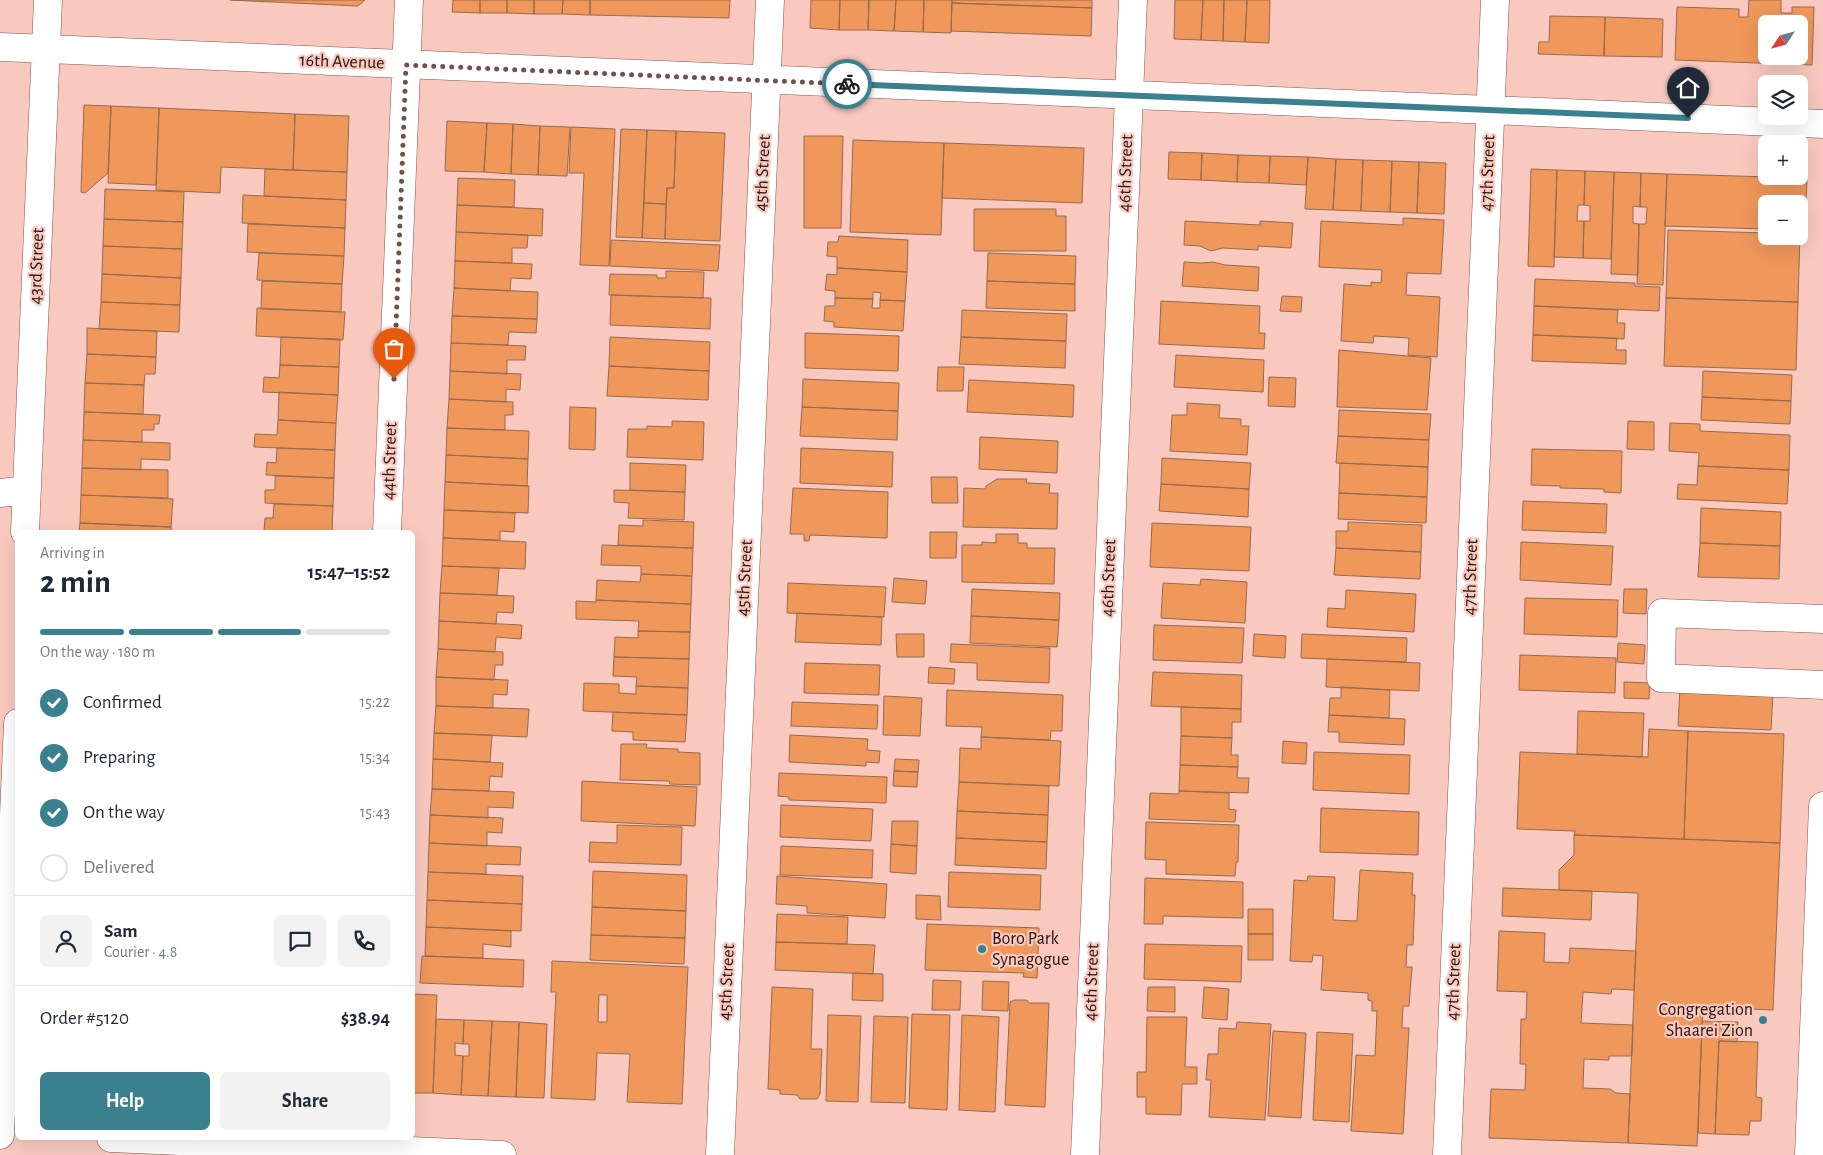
<!DOCTYPE html>
<meta charset="utf-8">
<style>
:root{--surface:#fff;--page:#f2f2f3;--text:#1f2937;--muted:#747a83;--line:#e0e1e3;--accent:#3b808e}
body{margin:0;font-family:"Alegreya Sans",sans-serif;background:var(--page);color:var(--text);height:100vh;display:flex;flex-direction:column;font-size:19px;white-space:nowrap}
*{box-sizing:border-box;margin:0}
p{font-size:16px;color:var(--muted)}
.icon{flex:none;width:28px;height:28px;fill:none;stroke:currentColor;stroke-width:2;stroke-linecap:round;stroke-linejoin:round}
.map{position:relative;flex:1;overflow:hidden}
.details{position:absolute;left:15px;top:530px;width:400px;height:610px;display:flex;flex-direction:column;background:var(--surface);border-radius:8px;box-shadow:0 5px 20px #0002}
.details>*{flex:none}
.needle{width:32px;rotate:234deg}
.tools{position:absolute;left:1758px;top:15px;display:grid;gap:10px}
.tools a{display:grid;place-items:center;width:50px;height:50px;border-radius:8px;background:var(--surface);box-shadow:0 5px 20px #0002;font-size:25px}
.pin{position:absolute;display:grid;place-items:center;width:42px;height:42px;color:#fff;margin:-51px -21px;border-radius:50% 50% 50% 0;rotate:-45deg;box-shadow:0 0 5px #0007}
.pin .icon{rotate:45deg}
.courier{position:absolute;display:grid;place-items:center;width:50px;height:50px;margin:-25px;border:4px solid #3b808e;border-radius:50%;background:#fff;color:#222;box-shadow:0 1px 6px #0007}
.headline em{font-style:normal;font-weight:700}
.headline div{display:flex;flex-direction:column-reverse}
.headline{display:flex;align-items:center;justify-content:space-between;height:85px;padding:0 25px}
h1{font-size:32px;font-weight:700;line-height:38px}
.bar{display:grid;grid-template-columns:repeat(4,1fr);gap:8px 5px;align-content:center;height:60px;padding:0 25px}
.bar i{height:6px;border-radius:4px;background:var(--line)}
.bar .selected{background:var(--accent)}
.bar p{grid-column:span 4}
.line{display:flex;align-items:center;gap:12px;padding:0 25px;border-top:1px solid var(--line)}
.line div{flex:1}
.round{display:grid;place-items:center;flex:none;width:52px;height:52px;border-radius:8px;background:var(--page)}
ol{padding:0 25px;list-style:none}
li{display:flex;align-items:center;gap:15px;height:55px}
li p{margin-inline-start:auto}
li .icon{padding:5px;border-radius:50%;background:var(--accent);color:#fff;stroke-width:4}
li:last-child{color:var(--muted)}
li i{width:28px;height:28px;border:2px solid var(--line);border-radius:50%}
.button{display:flex;gap:10px;margin-top:auto;padding:10px 25px}
.button a{flex:1;height:58px;border-radius:8px;background:var(--accent);color:#fff;font-size:20px;font-weight:700;line-height:58px;text-align:center}
.button a+a{background:var(--page);color:var(--text)}
.map>svg:first-child{display:block}
.building{fill:#f0975c;stroke:#976a4e;fill-rule:evenodd}
.lines{fill:none;stroke-linecap:round;stroke-linejoin:round}
.minor-casing{stroke:#865348;stroke-width:29}
.minor{stroke:#fff;stroke-width:28}
.done{stroke:#70524b;stroke-width:5;stroke-dasharray:0 9}
.route{stroke:#3b808e;stroke-width:6}
.poi-dot{fill:#3b808e;stroke:#f9c9bf;stroke-width:2}
.labels{text-anchor:middle;dominant-baseline:central;stroke-width:4.5;stroke-linejoin:round;paint-order:stroke}
.street-label{font-size:18px;fill:#26120d;stroke:#f9c9bf}
.poi-label{font-size:18px;fill:#26120d;stroke:#f9c9bf;text-anchor:start}
</style>
<div class="map">
<svg width="1823" height="1155" viewBox="0 0 1823 1155">
<rect width="100%" height="100%" fill="#f9c9bf"/>
<path class="building" d="M230,0h135l-7,6z
M453,0h27v13l-28,-1z
M480,0h27v13h-27z
M507,0h27v14l-27,-1z
M534,0h29l-1,14h-28z
M563,0h27v15l-28,-1z
M590,0h140l-1,18 -139,-3z
M811,0h29l-1,30 -29,-2z
M840,0h29l-1,30h-29z
M869,0h27l-2,31 -26,-1z
M896,0h28l-1,32 -29,-1z
M924,0h28l-1,33 -28,-1z
M952,0h140v8l-140,-5z
M1175,0h28l-2,40 -27,-1z
M1203,0h21l-1,41 -22,-1z
M1224,0h23l-2,42 -22,-1z
M1247,0h23l-1,43 -24,-1z
M1749,0h32v13h11v-6h22l-2,58 -137,-5 2,-53 62,2v8h9zM1766,24h33v32h-33z
M952,3l140,5 -1,28 -140,-5z
M1550,16l55,1 -1,39 -66,-2 1,-12h10z
M1605,17l58,2 -1,38 -58,-1z
M84,105l27,1 -3,67 -23,20 -4,-1z
M111,106l48,2 -3,77 -48,-2z
M159,108l136,6 -2,56 -72,-3 -1,26 -64,-3z
M295,114l54,2 -2,56 -54,-2z
M447,121l40,2 -3,49 -39,-1z
M487,123l26,1 -2,50 -27,-2z
M513,124l27,2 -2,49 -27,-1z
M540,126l30,1 -3,49 -29,-1z
M571,127l44,2 -6,137 -29,-1 4,-92h-15z
M621,129l26,1 -5,108 -26,-1z
M647,130l29,1 -2,57h-7l-1,16 -22,-1z
M676,131l49,2 -5,108 -55,-2 2,-51h7z
M804,136h39l-2,92h-37z
M853,140l91,3 -3,92 -91,-3z
M944,143l140,5 -2,55 -140,-5z
M1169,152l33,1 -1,27 -33,-1z
M1202,153l36,2 -1,27 -36,-2z
M1238,155l32,1 -1,27 -32,-1z
M1270,156l38,1 -2,28 -37,-2z
M1308,157l28,2 -3,51 -28,-1z
M1336,159l27,1 -2,51 -28,-1z
M1363,160l29,1 -2,51 -29,-1z
M1392,161l27,1 -2,51 -27,-1z
M1419,162l27,1 -2,51 -27,-1z
M265,169l82,3 -1,28 -82,-4z
M1531,169l26,1 -3,97 -26,-1z
M1557,170l28,1 -1,34h-6l-1,16h7l-1,37 -29,-1z
M1585,171l29,1 -3,87 -28,-1 1,-37h6v-15l-6,-1z
M1614,172l27,1 -1,34 -7,-1v17l6,1 -1,51 -27,-1z
M1641,173l26,1 -4,111 -26,-1 2,-60h7l1,-17h-7z
M1667,174l140,4 -2,52h-6v-26h-33v25l-101,-3z
M458,178l57,2 -1,27 -57,-2z
M105,189l79,3 -1,30 -79,-3z
M243,195l103,5 -1,28 -103,-5z
M644,203l22,1 -1,35 -23,-1z
M457,205l86,4 -1,27 -86,-4z
M974,209h82v7h10v35h-92z
M1403,218l41,2 -3,54 -34,-1 -1,22 34,2 -3,60 -29,-2 1,-17 -35,-2 -1,7 -32,-2 3,-57 27,2v-4l10,1 1,-13 -63,-3 2,-46 82,4z
M104,219l79,3 -1,27 -79,-3z
M1185,221l75,4v-4l33,2 -2,25 -33,-2v4l-35,-2 -12,3 -11,-5 -16,-1z
M248,224l97,4 -1,28 -97,-4z
M1668,230l98,3v3h33v-2h1l-2,68 -132,-4z
M456,232l72,3 -1,13h-15v15l-57,-2z
M839,236l69,4 -1,32 -70,-4v-11l-10,-1 1,-14h10z
M611,240l109,5 -2,26 -108,-5z
M103,246l79,3 -1,29 -79,-4z
M259,253l85,3 -2,28 -85,-4z
M988,253l88,3 -1,28 -88,-3z
M455,261l77,3 -1,15 -20,-1 -1,13 -56,-3z
M1184,262l18,1 11,-1 12,3 34,2 -1,24 -76,-5z
M837,268l70,4 -2,29 -25,-1 1,-7 -8,-1v7l-38,-1v-7l-10,-1 2,-16 10,1z
M666,271l38,1 -1,26 -94,-3 1,-21 47,1v3h9z
M102,274l79,4 -1,27 -79,-3z
M1535,279l100,4v3l25,1 -1,24 -125,-5z
M262,281l80,3 -1,28 -80,-3z
M987,281l88,3v27l-89,-3z
M454,288l84,4 -1,27 -85,-3z
M611,295l100,3 -1,31 -100,-4z
M1282,296l20,1 -1,15 -21,-1z
M835,298l38,1 -1,9h8v-8l25,1 -2,30 -69,-4v-5l-10,-1 1,-15h10z
M1666,298l132,4 -2,68 -132,-4z
M1161,301l99,5 -1,27h6l-1,16 -105,-5z
M101,302l79,3 -1,27 -80,-3z
M1534,306l84,4 -1,13h8l-1,16 -91,-4z
M257,308l88,4 -2,28 -87,-4z
M962,310l105,4 -1,27 -105,-4z
M452,316l85,3 -1,14 -27,-1 -1,13 -57,-2z
M87,328l70,3 -1,26 -69,-3z
M805,333l94,3 -1,35 -93,-3z
M1533,335l84,3 -1,12h10v14l-94,-3z
M281,337l59,2 -1,28 -59,-2z
M610,337l100,5 -1,29 -100,-5z
M961,337l105,4 -1,27 -106,-4z
M451,343l75,3 -1,14h-18v14l-57,-3z
M1339,350l92,8 -4,52 -90,-3z
M87,354l69,3 -1,17h-10l-1,11 -59,-2z
M1176,355l88,5 -1,32 -89,-5z
M280,365l59,2 -1,28 -75,-3 1,-15 15,1z
M609,366l100,5 -1,29 -101,-4z
M938,367h26l-1,24h-26z
M450,371l71,3 -1,16 -14,-1v13l-57,-3z
M1703,371l89,4 -1,26 -89,-4z
M1269,377l27,1 -1,29 -27,-1z
M803,379l96,4 -1,28 -96,-4z
M969,380l105,5 -1,32 -106,-5z
M85,383l59,2 -1,29 -59,-2z
M279,392l59,3 -2,28 -58,-3z
M1702,397l89,4 -1,23 -89,-4z
M449,399l64,3v13h-8v15l-58,-2z
M1187,403l33,2 -1,13 22,1v7h8l-2,29 -77,-4 2,-36h15z
M570,407l26,1 -1,42 -26,-1z
M802,407l96,4 -1,29 -97,-4z
M1339,410l92,4 -2,26 -91,-4z
M84,412l76,3 -1,9h-5v6h-12v12l-59,-2z
M278,420l58,3 -1,27 -81,-3 1,-13 22,1z
M672,421l32,1 -1,38 -76,-3 1,-28h19v-3l25,1z
M1628,421l26,1v28l-27,-1z
M1670,423l30,1v7l90,4 -1,35 -91,-4 1,-13 -30,-2z
M447,428l82,3 -1,28 -82,-4z
M1338,436l91,4 -1,27 -92,-4z
M980,437l78,4 -1,32 -78,-4z
M83,440l87,3v17l-29,-1v11l-59,-2z
M277,448l58,2 -1,28 -68,-3 1,-13 9,1z
M801,448l92,4 -1,35 -92,-4z
M1532,449l90,2 -1,42 -17,-1v-3l-44,-1v-2l-29,-1z
M446,455l82,4 -1,27 -82,-4z
M1162,458l89,5 -2,26 -88,-5z
M630,463l56,2 -1,27 -55,-2z
M1340,463l88,4 -1,30 -88,-4z
M1698,466l91,4 -2,34 -110,-5 1,-15 19,1z
M82,468l86,2v28l-87,-3z
M275,476l59,2 -1,28 -68,-3v-13h10z
M931,477h26l1,26h-26z
M997,479h30l-1,4 24,1 -1,9h9l-1,36 -94,-2 1,-39 22,1v-3z
M445,482l84,4 -1,27 -84,-3z
M1161,484l88,5 -1,28 -89,-6z
M793,488l95,4 -1,46 -77,-3 -1,6h-5v-7h-14z
M614,490l71,2 -1,28 -56,-2 1,-15 -15,-1z
M1339,493l88,4 -1,26 -88,-4z
M81,495l92,4 -2,28 -91,-4z
M1523,501l84,3 -1,29 -84,-3z
M274,504l59,2 -1,26 -68,-1 1,-13h8z
M1701,508l80,4 -1,34 -80,-3z
M444,510l71,3 -1,19 -14,-1v9l-57,-2z
M643,520l51,2 -1,26 -75,-3 1,-20 24,1z
M1348,522l74,3 -1,27 -85,-4v-17h12z
M80,523l91,4v5h-92z
M1152,523l99,4 -2,44 -99,-4z
M930,532h27l-1,26h-26z
M996,534h22v9h9v5h28l-1,36 -92,-2v-37h20v-3l14,1z
M443,538l83,4 -1,27 -83,-3z
M1521,542l92,4 -2,39 -91,-5z
M1700,543l80,3 -1,33 -81,-2z
M602,545l91,3 -1,28 -51,-2v-8l-40,-1z
M1336,548l85,4 -1,27 -86,-4z
M442,566l57,2 -2,27 -57,-2z
M641,574l51,2 -1,28 -95,-4 1,-20 43,2z
M894,578l33,3 -2,23 -33,-2z
M1201,579l46,3 -2,41 -84,-5 2,-35 37,2z
M788,583l98,4 -2,30 -97,-4z
M972,589l88,4 -1,27 -88,-4z
M1624,589h23l-1,25 -23,-1z
M1346,590l70,4 -2,38 -87,-5 1,-19 17,1z
M440,593l74,3 -1,17 -16,-1 -1,12 -57,-3z
M1525,598l93,2 -1,37 -93,-3z
M596,600l95,4 -1,28 -52,-1 1,-10 -63,-2v-18l20,1z
M797,613l85,4 -1,28 -86,-3z
M971,616l88,4 -2,27 -87,-4z
M439,621l83,4 -1,14 -25,-2 -1,15 -57,-3z
M1154,625l90,3 -2,35 -89,-3z
M638,631l52,1 -1,27 -75,-2 1,-20 23,1z
M896,634h28v23h-27z
M1254,634l32,2 -1,22 -32,-2z
M1302,634l105,4 -1,24 -105,-4z
M1618,643l27,2 -1,19 -27,-2z
M951,644l99,4 -1,35 -72,-3v-17l-27,-1z
M438,649l65,3v13h-8l-1,15 -58,-3z
M1520,655l96,3 -1,35 -96,-3z
M614,657l75,2 -1,29 -52,-2 1,-9 -24,-1z
M1327,659l93,4 -1,28 -93,-4z
M805,663l75,2 -1,30 -75,-2z
M929,667l26,2 -1,15 -26,-1z
M1153,672l89,3 -1,34 -90,-3z
M436,677l72,3 -1,15 -14,-1v14l-57,-2z
M1624,682l26,1 -1,16 -25,-1z
M584,683l35,1v9l17,1v-8l52,2 -1,27 -104,-4z
M1341,687l49,3 -1,28 -60,-3 1,-17h11z
M1680,688l93,5 -2,37 -93,-4z
M947,690l116,5 -1,36h-11l-1,9 -69,-3 1,-10 -36,-1z
M884,696l38,2 -2,38 -37,-1z
M792,702l86,3 -1,24 -86,-3z
M436,706l93,3 -2,28 -93,-4z
M1181,707l60,2v13h-9v16l-51,-2z
M1578,711l66,2 -2,44 -65,-3z
M613,712l74,3 -2,27 -52,-2v-8l-21,-1z
M1329,715l76,4 -1,26 -65,-3v-10h-11z
M1649,729l39,2 -4,108 -110,-4 1,-4 -58,-2 3,-77 128,5z
M1688,731l96,3 -4,109 -96,-4z
M434,733l58,2 -2,27 -57,-3z
M790,735l78,4 -1,11 13,1 -1,12 -13,-1v4l-77,-4z
M1181,736l51,2 -1,17h7v12l-58,-2z
M981,737l80,4 -2,45 -100,-4 1,-34 21,1z
M1283,741l24,2 -1,21 -24,-1z
M621,744h26l-1,4 32,1v3l22,1v32l-30,-1 -1,-3 -49,-1z
M1314,752l96,3 -1,39 -96,-4z
M433,759l70,4 -1,14 -12,-1 -1,15 -57,-2z
M895,759l24,1 -1,12 -24,-1z
M1180,765l58,2 -1,11h12l-1,15 -69,-2z
M894,771l24,1 -1,15 -24,-1z
M779,773l108,4 -1,26 -97,-3v-3l-11,-1z
M582,781l115,6 -2,39 -114,-5z
M959,782l90,4 -1,29 -91,-4z
M432,789l82,3 -1,16 -25,-1v11l-58,-3z
M1179,791l50,2v16l7,1 -1,12 -86,-3 1,-26 29,1z
M781,805l92,4 -2,32 -91,-4z
M1321,808l98,4 -1,43 -98,-3z
M957,811l91,4 -1,27 -91,-4z
M430,815l73,3 -1,15 -15,-1v14l-58,-3z
M892,821h26l-1,25 -26,-2z
M1146,822l93,3 -1,37h-2l-1,14 -69,-2v-14l-21,-1z
M617,825l65,2 -1,38 -92,-3 1,-20 27,1z
M1574,835l206,8 -7,167 -70,-3 -6,139 -69,-3 10,-250 -79,-3v-20l15,-15z
M956,838l91,4 -1,27 -91,-4z
M429,843l92,4 -1,18 -34,-1v10l-58,-2z
M891,844l26,2 -1,28 -26,-2z
M781,846l92,4 -1,28 -92,-3z
M1360,870l53,3 -1,22h3l-2,50h-6l-1,22h6l-3,39h-6l-1,22h7l-6,106 -52,-3 5,-76 19,1 2,-45h-5v-10l-4,-1v-7l-47,-3 2,-34 -10,-1 -1,7 -22,-1 4,-81 13,1 1,-5 27,1 -2,43 24,1z
M593,871l94,4 -1,36 -94,-4z
M428,872l95,4 -1,28 -95,-4z
M949,872l92,3 -1,35 -92,-3z
M777,876l110,8 -2,34 -78,-5v-7l-31,-2z
M1145,878l98,4v36l-80,-2v8h-19z
M1503,888l89,3 -1,29 -89,-4z
M916,895l24,1 1,24 -25,-1z
M427,900l95,4 -1,27 -95,-4z
M592,907l94,4 -1,27 -94,-3z
M1248,909h25v25h-25z
M777,914l71,3 -1,27 -71,-2z
M927,924l112,4 -2,50 -14,-1 1,-4 -99,-3z
M426,927l85,4v16l-28,-3v14l-58,-2z
M1499,931l46,2 -1,29 25,1 1,-15 66,3 -2,39 -22,-1 -1,5 -28,-2 -2,31 52,2 -1,31h-23v4l-25,-1 -1,29 27,1 6,4 14,1 -2,49 -139,-5 2,-49 34,1 1,-26h-6l1,-45h5l1,-27 -30,-1z
M1248,934h25v26h-25z
M591,935l94,3 -1,26 -94,-4z
M776,942l99,3 -2,29 -98,-4z
M1145,944l97,2 -1,36 -97,-3z
M422,956l102,4 -1,27 -103,-4z
M552,961l136,6 -6,137 -55,-2 3,-48 -33,-1 -2,47 -44,-2 5,-106h-5zM599,995h8v27h-9z
M853,973l30,1v27l-31,-1z
M933,980l28,1 -1,29h-28z
M983,981l26,1 -1,29 -26,-1z
M772,987l41,2 -2,60h11l-2,45 -3,5h-17l-3,-4 -17,-1v-4l-12,-1z
M1148,987h27v25l-28,-1z
M1204,987l25,2 -2,31 -25,-2z
M412,994l25,1 -4,98h-21z
M1014,1000h13l2,3h20l-4,104 -40,-2 5,-103z
M912,1014l38,1 -3,95 -38,-2z
M828,1015l33,1 -3,86 -32,-1z
M962,1015l37,2 -4,95 -36,-2z
M874,1016l34,1 -3,86 -34,-1z
M1147,1017h40l-2,50h12v17h-15l-1,31 -35,-1v-17h-9v-25h9z
M436,1019l28,1 -1,24 -8,-1v12l8,1 -2,39 -28,-2z
M464,1020l28,1 -4,75 -27,-1 2,-39h6v-12h-6z
M492,1021l27,1 -3,75 -28,-1z
M1702,1021l36,1 -1,20 -18,-1 -4,93 -17,-1z
M519,1022l28,2 -3,74 -28,-1z
M1237,1022l34,2 -6,96 -56,-3 2,-37h-5l2,-26h10l1,-26 17,1z
M1273,1031l33,2 -5,85 -33,-2z
M1317,1032l36,2 -4,88 -36,-2z
M1719,1041l39,1 -2,55 6,1 -1,23h-11l-1,14 -34,-1z"/>
<g class="lines">
<defs>
<path id="minor" d="M0,47l1823,77
M0,493l27,-3
M25,532l23,-532
M387,532l22,-532
M1823,619l-161,-6 -1,65 162,7
M0,1135l18,-412
M111,1138l391,17
M720,1155l50,-1155
M1085,1155l48,-1155
M1447,1155l48,-1155
M1809,1155l14,-349"/>
</defs>
<use href="#minor" class="minor-casing"/>
<use href="#minor" class="minor"/>
</g>
<g class="lines">
<path class="done" d="M394,379l12,-314 441,19"/>
<path class="route" d="M847,84l841,34"/>
</g>
<g class="poi-dot">
<circle cx="982" cy="949" r="5"/>
<circle cx="1763" cy="1020" r="5"/>
</g>
<g class="labels">
<g class="street-label">
<text transform="translate(342 62) rotate(2)">16th Avenue</text>
<text transform="translate(763 173) rotate(-87)">45th Street</text>
<text transform="translate(1126 173) rotate(-88)">46th Street</text>
<text transform="translate(1488 173) rotate(-88)">47th Street</text>
<text transform="translate(37 266) rotate(-88)">43rd Street</text>
<text transform="translate(390 461) rotate(-88)">44th Street</text>
<text transform="translate(1471 577) rotate(-88)">47th Street</text>
<text transform="translate(745 578) rotate(-87)">45th Street</text>
<text transform="translate(1109 578) rotate(-88)">46th Street</text>
<text transform="translate(727 982) rotate(-87)">45th Street</text>
<text transform="translate(1092 982) rotate(-88)">46th Street</text>
<text transform="translate(1454 982) rotate(-88)">47th Street</text>
</g>
<g class="poi-label">
<text x="992" y="939">Boro Park<tspan x="992" dy="21">Synagogue</tspan></text>
<text x="1753" y="1010" text-anchor="end">Congregation<tspan x="1753" dy="21">Shaarei Zion</tspan></text>
</g>
</g>
</svg>
<div class="tools">
<a><svg class="needle" viewBox="-14 -14 28 28"><path d="M0-13l5 13h-10z" fill="#e53935"/><path d="M0 13l5-13h-10z" fill="#747a83"/></svg></a>
<a><svg class="icon" aria-label="layers" viewBox="0 0 24 24"><path d="M12 4l9 5-9 5-9-5zM3 14l9 5 9-5"/></svg></a>
<a>+</a>
<a>−</a>
</div>
<div class="pin" style="left:394px;top:379px;background:#ea580c"><svg class="icon" aria-label="bag" viewBox="0 0 24 24"><path d="M5 8h14l-1 12H6zM9 8a3 3 0 0 1 6 0"/></svg></div>
<div class="pin" style="left:1688px;top:118px;background:#1f2937"><svg class="icon" aria-label="home" viewBox="0 0 24 24"><path d="M3 11l9-7 9 7M6 9v11h12V9"/></svg></div>
<div class="courier" style="left:847px;top:84px"><svg class="icon" aria-label="bike" viewBox="0 0 24 24"><circle cx="6" cy="16" r="4"/><circle cx="18" cy="16" r="4"/><path d="M6 16l4-8h5l3 8M10 8l3 8H6M13 5h3"/></svg></div>
<section class="details">
<div class="headline"><div><h1>2 min</h1><p>Arriving in</p></div><em>15:47–15:52</em></div>
<div class="bar"><i class="selected"></i><i class="selected"></i><i class="selected"></i><i></i><p>On the way · 180 m</p></div>
<ol>
<li><svg class="icon" aria-label="check" viewBox="0 0 24 24"><path d="M5 12l5 5 9-10"/></svg>Confirmed<p>15:22</p></li>
<li><svg class="icon" aria-label="check" viewBox="0 0 24 24"><path d="M5 12l5 5 9-10"/></svg>Preparing<p>15:34</p></li>
<li><svg class="icon" aria-label="check" viewBox="0 0 24 24"><path d="M5 12l5 5 9-10"/></svg>On the way<p>15:43</p></li>
<li><i></i>Delivered</li>
</ol>
<div class="line" style="height:90px"><a class="round"><svg class="icon" aria-label="person" viewBox="0 0 24 24"><circle cx="12" cy="8" r="4"/><path d="M4 21q1-7 8-7t8 7"/></svg></a><div><b>Sam</b><p>Courier · 4.8</p></div><a class="round"><svg class="icon" aria-label="chat" viewBox="0 0 24 24"><path d="M4 5h16v11H9l-5 4z"/></svg></a><a class="round"><svg class="icon" aria-label="phone" viewBox="0 0 24 24"><path d="M5 4h4l2 5-3 2q2 4 5 5l2-3 5 2v4C11 20 4 13 5 4z"/></svg></a></div>
<div class="line" style="height:65px"><div>Order #5120</div><b>$38.94</b></div>
<div class="button"><a>Help</a><a>Share</a></div>
</section>
</div>
